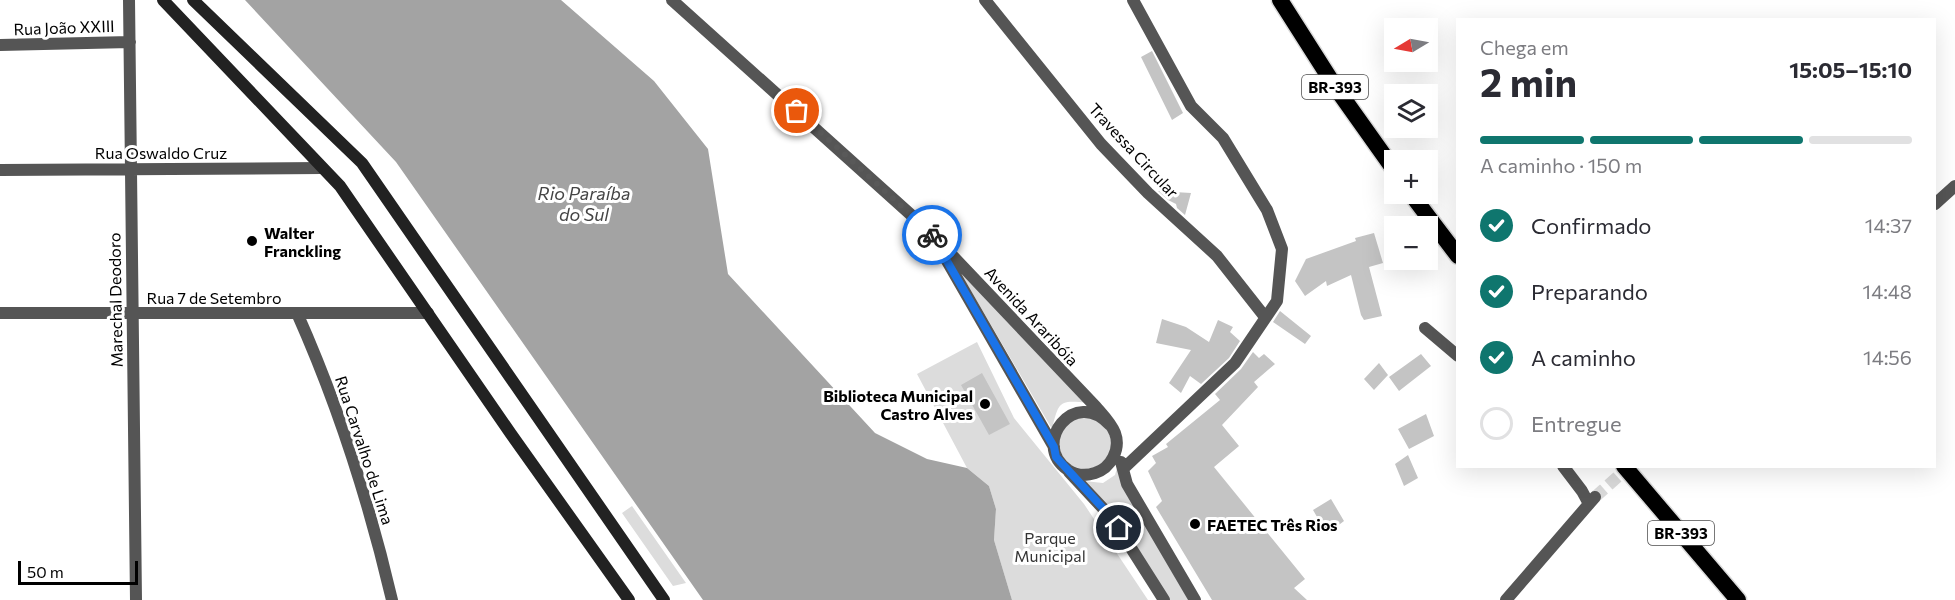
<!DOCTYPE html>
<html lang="pt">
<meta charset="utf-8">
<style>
:root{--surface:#fff;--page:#f7f7f7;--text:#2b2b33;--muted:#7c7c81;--line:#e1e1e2;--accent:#0f766e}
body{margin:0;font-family:Commissioner,sans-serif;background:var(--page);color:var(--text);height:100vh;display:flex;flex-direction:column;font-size:22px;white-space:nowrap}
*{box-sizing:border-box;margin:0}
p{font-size:20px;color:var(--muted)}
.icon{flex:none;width:33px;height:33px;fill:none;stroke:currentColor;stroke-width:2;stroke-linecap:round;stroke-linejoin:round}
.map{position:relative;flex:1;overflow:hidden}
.panel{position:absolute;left:1456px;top:18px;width:480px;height:450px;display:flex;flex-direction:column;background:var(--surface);border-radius:0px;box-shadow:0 6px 24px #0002}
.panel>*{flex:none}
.needle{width:39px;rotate:260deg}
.tools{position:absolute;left:1384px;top:18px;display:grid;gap:12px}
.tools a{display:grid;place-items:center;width:54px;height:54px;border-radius:0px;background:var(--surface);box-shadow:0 6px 24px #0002;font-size:30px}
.scale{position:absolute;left:18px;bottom:15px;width:120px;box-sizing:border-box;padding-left:6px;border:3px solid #000;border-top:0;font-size:16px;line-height:21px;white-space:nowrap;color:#000;-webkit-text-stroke:4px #fff;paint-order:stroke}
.pin{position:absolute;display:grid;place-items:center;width:51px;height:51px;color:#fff;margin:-26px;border:3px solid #fff;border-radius:50%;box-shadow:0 2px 6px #0007}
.courier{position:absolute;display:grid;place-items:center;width:60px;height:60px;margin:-30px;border:4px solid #1a73e8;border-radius:50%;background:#fff;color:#222;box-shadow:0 2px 8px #0007}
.overview em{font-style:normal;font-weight:700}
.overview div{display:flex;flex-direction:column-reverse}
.overview{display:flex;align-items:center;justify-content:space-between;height:102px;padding:0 24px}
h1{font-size:39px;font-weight:700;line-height:45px}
.bar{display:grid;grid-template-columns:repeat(4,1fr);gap:9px 6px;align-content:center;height:72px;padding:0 24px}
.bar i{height:8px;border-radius:4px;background:var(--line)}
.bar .current{background:var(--accent)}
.bar p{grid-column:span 4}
ol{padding:0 24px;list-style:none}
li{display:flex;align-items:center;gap:18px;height:66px}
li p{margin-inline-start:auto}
li .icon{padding:6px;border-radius:50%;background:var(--accent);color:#fff;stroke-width:4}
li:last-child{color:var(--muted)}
li i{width:33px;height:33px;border:3px solid var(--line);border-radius:50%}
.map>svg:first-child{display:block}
.green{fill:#dcdcdc}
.water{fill:#a3a3a3}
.building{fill:#c4c4c4}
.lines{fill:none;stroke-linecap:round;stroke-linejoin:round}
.minor-tunnel{stroke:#d9d9d9;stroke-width:12;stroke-dasharray:12 6;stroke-linecap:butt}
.trunk-casing{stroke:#dbdbdb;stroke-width:19}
.minor{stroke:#555;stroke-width:12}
.secondary{stroke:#222;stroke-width:12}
.trunk{stroke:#000;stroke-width:16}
.done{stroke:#595959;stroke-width:6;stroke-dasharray:0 10.8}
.route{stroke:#1a73e8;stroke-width:8}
.poi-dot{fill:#000;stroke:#fff;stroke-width:2}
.labels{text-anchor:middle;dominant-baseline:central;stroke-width:6;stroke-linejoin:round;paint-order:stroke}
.shield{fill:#fff;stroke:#4c4c4c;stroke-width:1.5}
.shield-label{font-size:15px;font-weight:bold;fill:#000}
.street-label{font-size:16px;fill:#000;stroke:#fff}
.poi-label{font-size:16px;font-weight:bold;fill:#000;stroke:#fff;text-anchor:start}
.park-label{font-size:16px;fill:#333;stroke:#fff}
.water-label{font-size:18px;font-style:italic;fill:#444;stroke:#fff}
</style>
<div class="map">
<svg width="1955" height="600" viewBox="0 0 1955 600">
<rect width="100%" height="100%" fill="#fff"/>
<path class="green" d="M960,272l128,131c-29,-3 -29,-2 -36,26z
M977,342l37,76 70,86 64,96h-136l-18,-60 2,-31 -7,-23 -22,-18 -50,-94z
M1059 443a26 26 0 1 1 52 0a26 26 0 1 1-52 0Z
M1119,461l74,139h-26l-83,-119 19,2 12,-8z
M632,506l54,77 -13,3 -51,-73z"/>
<path class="water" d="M245,0h316l93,81 54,68 20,125 147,159 52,26 40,9 22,18 7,23 -2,31 18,60h-309l-307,-438z"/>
<path class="building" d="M1152,51l31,62 -11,7 -31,-63z
M1158,191l33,2 -6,22 -8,-7 -1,-4 -8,-4z
M1374,233l9,30 -14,4 13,49 -18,4 -3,-5 -10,-40 -24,11 -1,-5 -21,15 -10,-15 11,-22 50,-18 -1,-3z
M1280,311l31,25 -6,8 -32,-22z
M1162,319l24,8 23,15 9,-22 15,7 -3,5 10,9 -11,17 -28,26 -11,-8 -9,17 -12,-10 22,-33 -35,-7z
M1253,352l6,6 5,-4 11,10 -21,18 4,5 -36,38 17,21 -25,21 91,112 -11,9 13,12h-95l-56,-93 6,-6 -14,-30 8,-8 -4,-7 16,-9 -2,-3 54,-44 -5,-6 26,-25z
M1421,354l10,12 -32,25 -10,-14z
M1379,363l9,12 -14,15 -10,-11z
M982,373l28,51 -21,11 -28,-50z
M1426,414l8,22 -25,13 -11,-20z
M1408,455l10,23 -14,8 -9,-22z
M1331,499l13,22 -17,13 -14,-24z"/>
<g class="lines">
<path class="minor-tunnel" d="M1595,497l35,-31"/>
<defs>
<path id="trunk" d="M1280,0l56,88 59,83
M1411,194l47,62
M1624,466l114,134"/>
</defs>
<use href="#trunk" class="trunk-casing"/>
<path class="minor" d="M129,0l7,600
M672,0l257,231 167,176c7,8 15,16 19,26 6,16 -4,35 -20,40 -9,3 -19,2 -27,-3 -38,-26 7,-84 42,-45
M985,0l116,144 47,49 69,63 48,61
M0,45l130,-3
M0,170l322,-2
M1935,204l20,-18
M939,247l115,200
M0,313h428
M297,313c41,92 72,189 95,287
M1425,328l33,28
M1121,462l6,22 68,116
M1563,466l19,25 7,13
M1123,469l112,-106 42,-62 5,-52 -15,-39 -44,-72 -32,-32 -58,-106
M1069,472l43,46 52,82
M1506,600l89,-103"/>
<path class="secondary" d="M163,0l177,186 171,248 118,166
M193,0l169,163 302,437"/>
<use href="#trunk" class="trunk"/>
</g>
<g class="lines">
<path class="done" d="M797,111l132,120 3,4"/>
<path class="route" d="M932,235l122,212 2,10 56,61 7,10"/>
</g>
<g class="poi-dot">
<circle cx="252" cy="241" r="6"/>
<circle cx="985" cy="404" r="6"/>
<circle cx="1195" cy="524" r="6"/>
</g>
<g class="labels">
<g class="shield">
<rect x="1302" y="75" width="66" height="24" rx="4.5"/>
<rect x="1648" y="521" width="66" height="24" rx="4.5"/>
</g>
<g class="shield-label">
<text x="1335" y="87">BR-393</text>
<text x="1681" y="533">BR-393</text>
</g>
<g class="street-label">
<text transform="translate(64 27) rotate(-2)">Rua João XXIII</text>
<text transform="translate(1134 150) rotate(47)">Travessa Circular</text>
<text x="161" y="152">Rua Oswaldo Cruz</text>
<text x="214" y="297">Rua 7 de Setembro</text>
<text transform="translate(115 300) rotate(-91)">Marechal Deodoro</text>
<text transform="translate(1032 316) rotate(47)">Avenida Araribóia</text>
<text transform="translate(365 450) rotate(72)">Rua Carvalho de Lima</text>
</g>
<g class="poi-label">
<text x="264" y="232">Walter<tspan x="264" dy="18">Franckling</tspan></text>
<text x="973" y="395" text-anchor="end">Biblioteca Municipal<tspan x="973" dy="18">Castro Alves</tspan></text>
<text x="1207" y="524">FAETEC Três Rios</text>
</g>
<g class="park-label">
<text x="1050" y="537">Parque<tspan x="1050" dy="18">Municipal</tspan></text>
</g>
<g class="water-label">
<text x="584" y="193">Rio Paraíba<tspan x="584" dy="21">do Sul</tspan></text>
</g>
</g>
</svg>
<div class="tools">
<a><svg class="needle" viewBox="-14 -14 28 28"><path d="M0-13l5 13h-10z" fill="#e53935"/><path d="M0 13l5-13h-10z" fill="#7c7c81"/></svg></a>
<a><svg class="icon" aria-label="layers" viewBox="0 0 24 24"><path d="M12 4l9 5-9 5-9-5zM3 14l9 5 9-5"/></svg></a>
<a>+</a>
<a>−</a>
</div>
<div class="scale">50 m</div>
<div class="pin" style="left:797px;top:111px;background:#ea580c"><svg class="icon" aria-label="bag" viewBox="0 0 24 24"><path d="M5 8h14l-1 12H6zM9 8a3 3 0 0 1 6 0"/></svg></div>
<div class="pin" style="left:1119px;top:528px;background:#1f2937"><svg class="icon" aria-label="home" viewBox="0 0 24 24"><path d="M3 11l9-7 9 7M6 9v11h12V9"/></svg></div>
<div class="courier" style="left:932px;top:235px"><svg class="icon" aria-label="bike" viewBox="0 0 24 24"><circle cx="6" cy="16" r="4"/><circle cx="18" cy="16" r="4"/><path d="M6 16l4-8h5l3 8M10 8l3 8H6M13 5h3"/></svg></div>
<section class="panel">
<div class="overview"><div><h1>2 min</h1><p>Chega em</p></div><em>15:05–15:10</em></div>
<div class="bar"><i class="current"></i><i class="current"></i><i class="current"></i><i></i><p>A caminho · 150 m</p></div>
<ol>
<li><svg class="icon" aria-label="check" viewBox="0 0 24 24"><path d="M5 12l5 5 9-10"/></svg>Confirmado<p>14:37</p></li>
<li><svg class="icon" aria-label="check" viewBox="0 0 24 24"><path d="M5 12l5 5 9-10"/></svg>Preparando<p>14:48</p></li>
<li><svg class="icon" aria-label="check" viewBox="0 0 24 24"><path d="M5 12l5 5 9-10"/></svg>A caminho<p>14:56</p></li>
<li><i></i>Entregue</li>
</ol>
</section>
</div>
